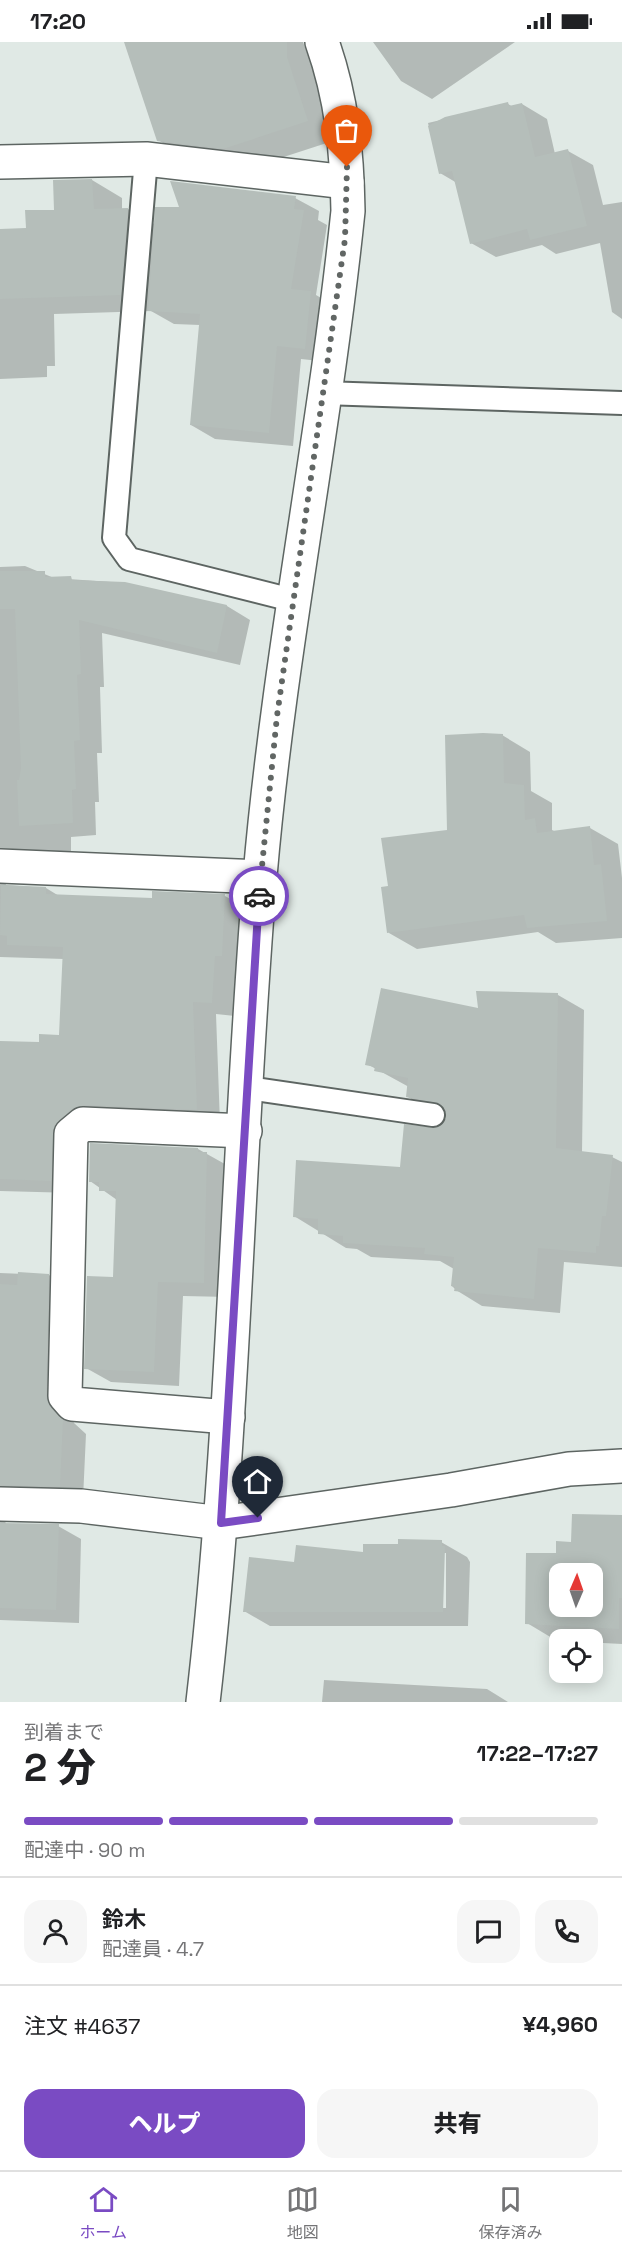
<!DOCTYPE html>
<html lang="ja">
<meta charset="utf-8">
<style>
:root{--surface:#fff;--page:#f6f6f6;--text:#202124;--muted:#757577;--line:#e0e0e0;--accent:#7a4bc3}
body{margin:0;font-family:"Space Grotesk","Noto Sans JP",sans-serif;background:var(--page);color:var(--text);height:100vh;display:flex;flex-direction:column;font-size:22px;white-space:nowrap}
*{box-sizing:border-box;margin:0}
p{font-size:20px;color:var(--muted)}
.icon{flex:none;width:33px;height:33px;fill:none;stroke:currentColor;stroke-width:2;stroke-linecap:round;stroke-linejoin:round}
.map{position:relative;height:1660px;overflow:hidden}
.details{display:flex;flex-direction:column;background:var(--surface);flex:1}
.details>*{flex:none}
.needle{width:39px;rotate:2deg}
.tools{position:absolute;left:549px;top:1521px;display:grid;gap:12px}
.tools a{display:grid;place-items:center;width:54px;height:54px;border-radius:12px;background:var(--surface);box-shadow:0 3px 15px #0003;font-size:30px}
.pin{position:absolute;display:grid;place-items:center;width:51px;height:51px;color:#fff;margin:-62px -26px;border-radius:50% 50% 50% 0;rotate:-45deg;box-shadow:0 0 6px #0007}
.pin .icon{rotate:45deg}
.courier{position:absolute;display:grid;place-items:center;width:60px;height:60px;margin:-30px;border:4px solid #7a4bc3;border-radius:50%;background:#fff;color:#222;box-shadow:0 2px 8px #0007}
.overview em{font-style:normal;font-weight:800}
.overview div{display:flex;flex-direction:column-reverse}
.overview{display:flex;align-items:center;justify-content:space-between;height:102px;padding:0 24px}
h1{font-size:39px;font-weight:800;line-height:45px}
.bar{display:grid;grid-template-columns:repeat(4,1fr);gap:9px 6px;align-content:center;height:72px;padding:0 24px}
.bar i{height:8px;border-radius:4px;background:var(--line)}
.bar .selected{background:var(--accent)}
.bar p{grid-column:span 4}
.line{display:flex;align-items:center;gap:15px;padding:0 24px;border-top:2px solid var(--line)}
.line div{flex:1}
.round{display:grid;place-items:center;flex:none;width:63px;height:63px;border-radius:18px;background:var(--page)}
.cta{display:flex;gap:12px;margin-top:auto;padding:12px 24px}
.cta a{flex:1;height:69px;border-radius:18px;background:var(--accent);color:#fff;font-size:24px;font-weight:800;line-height:69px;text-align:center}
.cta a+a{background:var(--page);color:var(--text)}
.status{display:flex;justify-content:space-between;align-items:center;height:42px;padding:0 30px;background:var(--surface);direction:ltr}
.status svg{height:16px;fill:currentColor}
.tabs{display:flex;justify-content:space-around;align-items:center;height:84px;border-top:2px solid var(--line);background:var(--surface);font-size:16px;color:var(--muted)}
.tabs a{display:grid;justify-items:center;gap:3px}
.tabs .selected{color:var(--accent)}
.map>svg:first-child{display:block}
.shadow{fill:#0003;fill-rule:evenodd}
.building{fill:#b5beba;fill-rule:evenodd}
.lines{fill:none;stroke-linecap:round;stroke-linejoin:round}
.lane-casing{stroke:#5d6562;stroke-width:26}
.street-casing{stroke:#5d6562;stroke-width:36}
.secondary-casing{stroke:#5d6562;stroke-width:36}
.lane{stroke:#fff;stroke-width:22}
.street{stroke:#fff;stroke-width:33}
.secondary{stroke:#fff;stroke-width:33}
.done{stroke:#616664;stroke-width:6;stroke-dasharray:0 10.8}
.route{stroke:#7a4bc3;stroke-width:8}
</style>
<div class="status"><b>17:20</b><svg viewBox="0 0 49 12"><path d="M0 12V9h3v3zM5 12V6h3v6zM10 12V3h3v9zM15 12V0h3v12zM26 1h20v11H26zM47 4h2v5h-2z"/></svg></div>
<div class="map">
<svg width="622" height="1660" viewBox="0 0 622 1660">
<rect width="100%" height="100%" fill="#e0e9e5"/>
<path class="shadow" d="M126,0h177l6,16 4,3 26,78 -83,27 -66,-7 -32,-19z
M373,0h142l-83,57 -31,-18z
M508,62l5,3 9,-3 25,15 8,35 13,-3 25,14 10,40 19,-3v117l-10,-7 -12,-69 -44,11 -14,-9 -46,12 -25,-14 -14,-60 -17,-10 -12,-50z
M92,138l30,18v11h6l28,16 25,-17 114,-10 24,13 -1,9 9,5 -11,70 19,11 -6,56 -28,-3 -8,87 -78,-7 -24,-14 9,-100 -26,-1 -23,-13 -97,3 1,52h-8v11l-47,2v-149h27l28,-19z
M25,524l29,12 71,5 102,23 23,14 -10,45 -138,-32 2,54h-4l2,66h-5l2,49h-4l1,33 -25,2v25l-67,17 2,6 40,3 13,8 94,4v-7l72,3 23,13 -13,107 -19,-2 4,109 -143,17 -3,53 -74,-2v-149l40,2 21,-8 3,-77 -64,-2v-390z
M502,693l28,17 1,39 21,12v27l4,2 34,-4 28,16 4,34v60l-66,5 -18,-11 -121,17 -28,-16 1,-46 58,-56z
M558,953l26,15 -2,143 30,4 10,5v105l-58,-5 -4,51 -78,-7 -26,-16 -4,-4 2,-17 -14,-8 -69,-4 -14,-8 -11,-1 -52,-32 108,-47 46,-51 -1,-4 -13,-2 -26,-15 1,-10 -42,-23 113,-54z
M198,1107l34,19 -3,129 -46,-1 -4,90 -68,-4 -25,-14 29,-89 2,-79 -27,-19z
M0,1231l49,2 23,14 -3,121 5,13 12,11 -3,65 -79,19 2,6 52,2 23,13 -2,84 -79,-3z
M622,1475v127l-19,-1 -9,-4 -42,-1 -25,-15 30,-68 15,-12zM560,1532h32v32h-32z
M441,1500l26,15 3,5 -2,64h-198l-26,-15 51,-47 104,-18zM443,1511h3v55h-3z
M324,1638l163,9 21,13h-186z"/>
<path class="building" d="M124,0h163v15l21,64 -85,28 -66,-8z
M508,60l1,4 13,-3 13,54 33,-8 19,77 -57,14 -3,-11 -57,15 -18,-73 -13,3 -11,-48 17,-9z
M92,137l2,30 34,-1 -7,87 -121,4v-70l26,-1 -1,-18h29l-1,-30z
M170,139l126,15 -2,13 10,1 -13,79 20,2 -6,58 -28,-3 -8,87 -79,-8 10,-111 -52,-3 7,-104h24z
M0,529h45v6l26,-1 1,4 53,2 102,23 -10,48 -138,-33 2,54 -4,1 3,65 -6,1 2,48 -4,1 1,33 -54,3 -2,-46h2l2,-12 -6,-159h-15z
M483,691l20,1 1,49 20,2 1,35 10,-2 2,15 53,-7 4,39 7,-1 6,57 -80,7 -3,-13 -137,18 -6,-46 7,-1 -7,-48 66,-8 -2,-95z
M1,843l45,2v7l106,4v-7l73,3 -3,62h-7l-3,47 -19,-1 4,108 -113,-5 -12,4 -18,17 -3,55 -51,-2v-138l39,1v-8l20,1 4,-88 -56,-2v-9l-7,-1z
M381,946l97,20 -2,-17 82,2 -2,155 57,7 -7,61h-4l-3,30h-3v7l-58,-5 -4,51 -80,-8 1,-4 -4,-1 3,-29 -30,-3 1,-6 -82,-5v-7l-25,-2v-15l-25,-2 3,-57 104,7 4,-43 33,4 9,-10 -5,-14 -35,-7 2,-19 -34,-7 1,-4 -10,-2z
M90,1101l108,5v4h9l-3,131 -46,-1 -4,90 -70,-3 3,-93 26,1 3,-86h-17v-9h-10z
M18,1230l31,2 -3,122 5,12 12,11 -3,68 -60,-2v-201l17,1z
M572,1472l50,1v83h-3v31l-94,-5 1,-71h30v-12l15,1zM560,1532h32v32h-32z
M0,1481l59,1 -3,86 -56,-2z
M398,1497l44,1v6h3l-2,66h-200l6,-55 45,5 2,-17 67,7v-8h35z"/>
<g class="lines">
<defs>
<path id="lane" d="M146,117l-32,379 15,21 163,41
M323,351l299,10
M248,1046l185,27"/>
<path id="street" d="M0,120l146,-3 201,23
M0,824l260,11
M228,1375l-156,-13 -7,-8 6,-262 12,-10 162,7
M0,1462l81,2 140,17 230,-33 118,-21 53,-3"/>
<path id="secondary" d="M203,1660c32,-275 34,-551 57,-826 19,-223 65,-442 88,-665 -1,-59 -6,-113 -26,-169"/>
</defs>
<use href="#lane" class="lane-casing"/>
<use href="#street" class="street-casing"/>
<use href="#secondary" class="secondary-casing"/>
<use href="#lane" class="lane"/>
<use href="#street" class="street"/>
<use href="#secondary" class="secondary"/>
</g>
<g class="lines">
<path class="done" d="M259,854l18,-180 68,-477 2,-72"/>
<path class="route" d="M258,1476l-37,5 38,-627"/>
</g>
</svg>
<div class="tools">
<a><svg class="needle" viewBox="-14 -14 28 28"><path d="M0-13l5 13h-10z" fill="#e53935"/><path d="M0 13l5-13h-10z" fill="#757577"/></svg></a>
<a><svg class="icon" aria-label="locate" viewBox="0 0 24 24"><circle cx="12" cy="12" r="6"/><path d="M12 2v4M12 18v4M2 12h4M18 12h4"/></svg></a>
</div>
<div class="pin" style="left:347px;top:125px;background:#ea580c"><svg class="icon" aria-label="bag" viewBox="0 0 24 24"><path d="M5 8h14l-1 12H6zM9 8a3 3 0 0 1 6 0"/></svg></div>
<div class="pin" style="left:258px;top:1476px;background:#1f2937"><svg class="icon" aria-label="home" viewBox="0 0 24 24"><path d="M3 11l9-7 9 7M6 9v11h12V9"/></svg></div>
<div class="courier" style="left:259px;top:854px"><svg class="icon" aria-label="car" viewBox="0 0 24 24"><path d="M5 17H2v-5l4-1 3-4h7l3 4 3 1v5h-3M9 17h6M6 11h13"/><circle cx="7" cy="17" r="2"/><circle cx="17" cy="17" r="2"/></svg></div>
</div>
<section class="details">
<div class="overview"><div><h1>2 分</h1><p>到着まで</p></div><em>17:22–17:27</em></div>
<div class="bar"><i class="selected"></i><i class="selected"></i><i class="selected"></i><i></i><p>配達中 · 90 m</p></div>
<div class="line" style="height:108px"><a class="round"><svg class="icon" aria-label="person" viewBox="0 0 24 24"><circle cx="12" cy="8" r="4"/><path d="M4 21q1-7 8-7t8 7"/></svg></a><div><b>鈴木</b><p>配達員 · 4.7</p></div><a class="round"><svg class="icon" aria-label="chat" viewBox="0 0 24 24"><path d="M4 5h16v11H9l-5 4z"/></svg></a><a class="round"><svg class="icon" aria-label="phone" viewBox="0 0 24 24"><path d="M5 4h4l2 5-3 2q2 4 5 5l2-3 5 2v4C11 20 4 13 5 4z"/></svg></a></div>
<div class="line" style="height:78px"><div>注文 #4637</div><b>¥4,960</b></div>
<div class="cta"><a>ヘルプ</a><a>共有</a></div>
</section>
<nav class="tabs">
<a class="selected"><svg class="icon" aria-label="home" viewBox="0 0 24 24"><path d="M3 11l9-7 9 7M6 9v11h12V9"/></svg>ホーム</a>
<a><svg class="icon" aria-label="map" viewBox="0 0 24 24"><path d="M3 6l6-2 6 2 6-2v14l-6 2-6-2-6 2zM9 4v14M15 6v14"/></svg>地図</a>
<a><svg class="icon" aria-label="saved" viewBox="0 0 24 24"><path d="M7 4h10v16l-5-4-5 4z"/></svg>保存済み</a>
</nav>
